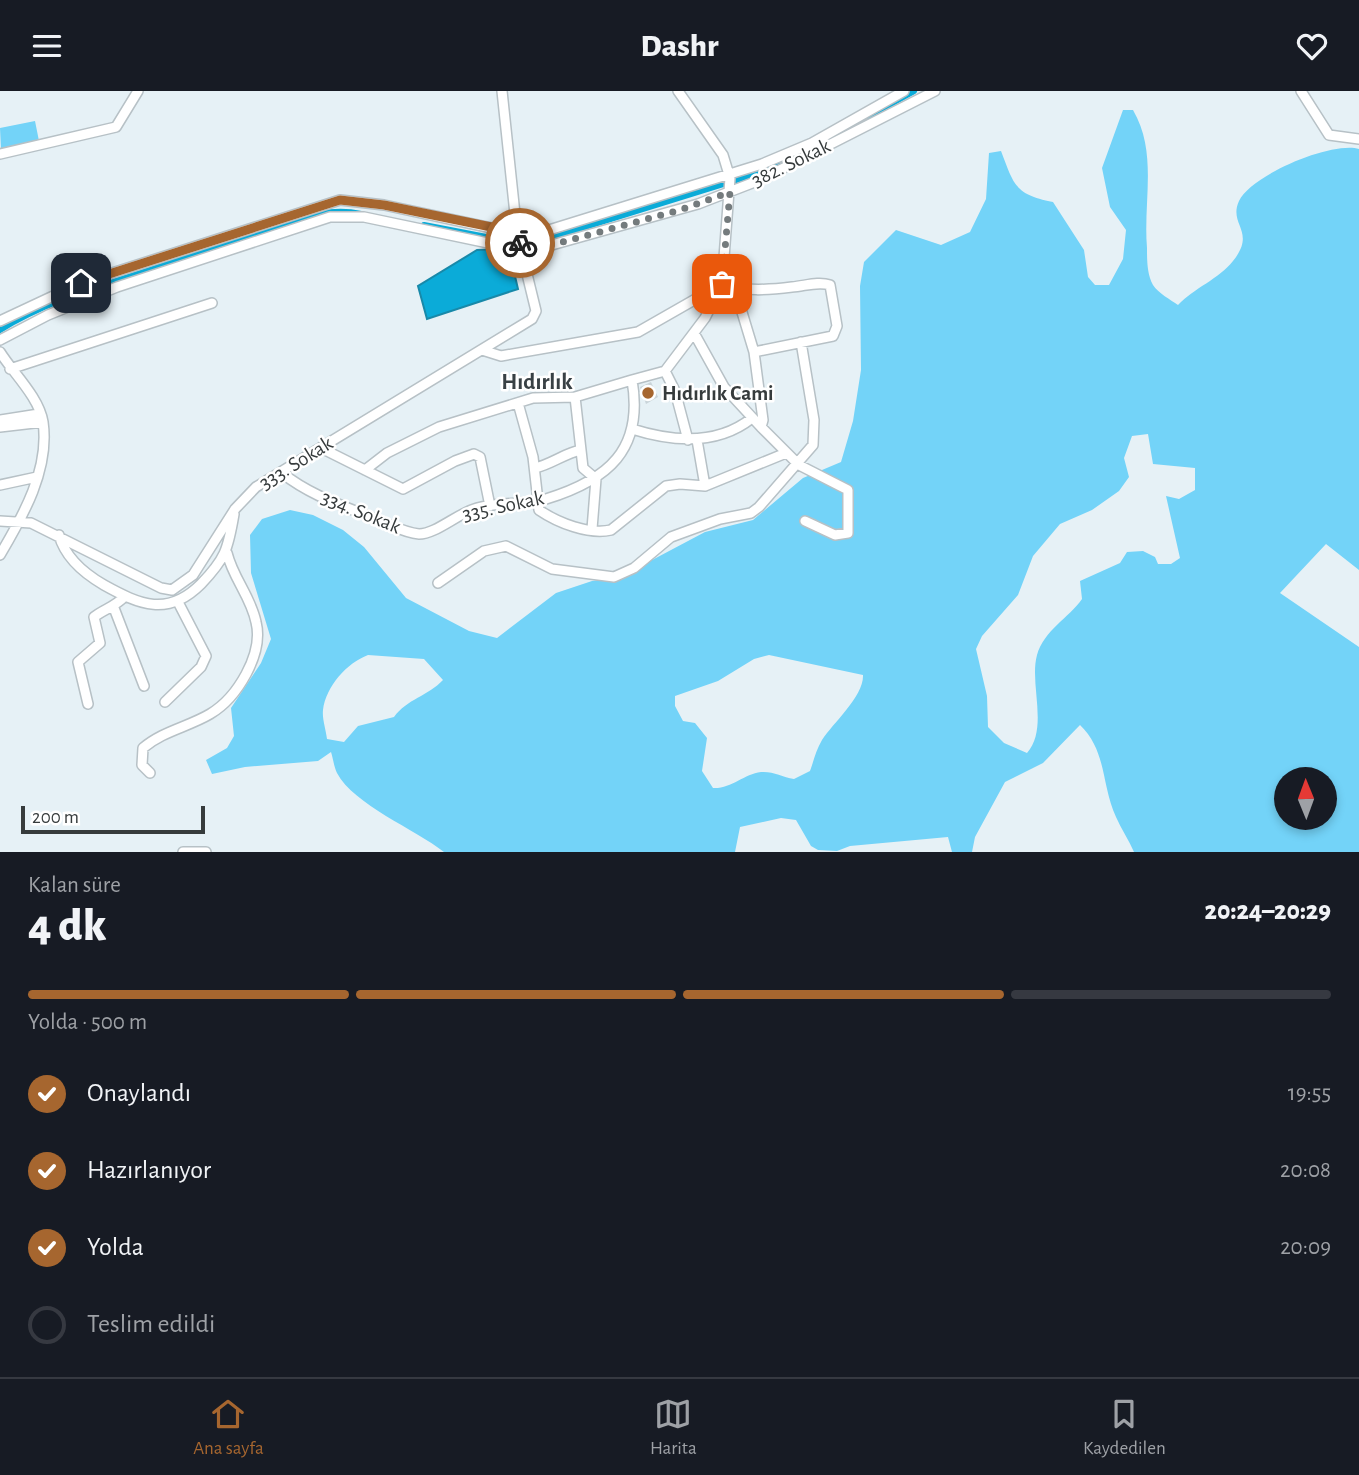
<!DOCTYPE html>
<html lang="tr">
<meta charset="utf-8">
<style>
:root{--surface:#171b24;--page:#242831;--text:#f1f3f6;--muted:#9ea1a6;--line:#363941;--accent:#a6662f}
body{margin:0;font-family:"Alegreya Sans",sans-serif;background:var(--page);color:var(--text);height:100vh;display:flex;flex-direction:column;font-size:26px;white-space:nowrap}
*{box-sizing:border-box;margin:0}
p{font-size:23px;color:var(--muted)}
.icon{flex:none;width:38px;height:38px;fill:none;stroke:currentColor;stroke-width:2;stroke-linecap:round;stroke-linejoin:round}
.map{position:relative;height:761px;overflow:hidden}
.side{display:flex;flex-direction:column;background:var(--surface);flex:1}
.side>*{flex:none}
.needle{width:46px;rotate:359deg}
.controls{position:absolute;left:1274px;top:676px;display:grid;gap:14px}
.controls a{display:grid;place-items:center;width:63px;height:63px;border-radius:50%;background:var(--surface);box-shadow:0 4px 10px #0003;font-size:35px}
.scale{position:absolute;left:21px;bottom:18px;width:184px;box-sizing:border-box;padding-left:7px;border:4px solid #363b3c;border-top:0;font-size:19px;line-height:24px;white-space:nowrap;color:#363b3c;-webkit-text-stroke:5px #fff;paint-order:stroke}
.pin{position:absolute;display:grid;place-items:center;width:60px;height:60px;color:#fff;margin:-30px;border-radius:14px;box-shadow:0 4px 10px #0006}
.courier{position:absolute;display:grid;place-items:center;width:70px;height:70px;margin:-35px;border:5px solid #a6662f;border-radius:50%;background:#fff;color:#222;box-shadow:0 2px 9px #0007}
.overview em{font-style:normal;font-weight:800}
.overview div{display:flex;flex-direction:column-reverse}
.overview{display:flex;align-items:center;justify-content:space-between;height:119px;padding:0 28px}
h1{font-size:46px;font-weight:800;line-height:52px}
.bar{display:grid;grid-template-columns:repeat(4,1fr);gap:10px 7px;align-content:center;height:84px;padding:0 28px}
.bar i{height:9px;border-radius:5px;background:var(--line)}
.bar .current{background:var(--accent)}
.bar p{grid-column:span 4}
ol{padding:0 28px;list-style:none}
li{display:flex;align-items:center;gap:21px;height:77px}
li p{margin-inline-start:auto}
li .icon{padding:7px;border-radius:50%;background:var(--accent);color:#fff;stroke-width:4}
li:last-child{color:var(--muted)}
li i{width:38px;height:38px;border:4px solid var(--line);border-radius:50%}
header{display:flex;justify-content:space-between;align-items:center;height:91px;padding:0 28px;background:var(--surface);font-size:32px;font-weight:800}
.dock{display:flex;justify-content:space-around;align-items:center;height:98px;border-top:2px solid var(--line);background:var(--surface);font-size:19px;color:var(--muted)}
.dock a{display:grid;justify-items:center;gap:4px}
.dock .current{color:var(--accent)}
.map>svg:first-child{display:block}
.green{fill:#73d3f8;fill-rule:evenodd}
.water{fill:#0babd8;stroke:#1889a9;stroke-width:2}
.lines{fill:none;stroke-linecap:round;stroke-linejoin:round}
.canal{stroke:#0babd8;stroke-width:6}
.building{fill:#c9d4d9}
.minor-casing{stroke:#b7c1c6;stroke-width:12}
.minor{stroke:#fff;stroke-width:9}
.done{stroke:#747b7d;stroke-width:7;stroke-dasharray:0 12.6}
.route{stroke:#a6662f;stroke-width:9}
.poi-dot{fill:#a6662f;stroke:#fff;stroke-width:2.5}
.labels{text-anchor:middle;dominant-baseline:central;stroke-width:5;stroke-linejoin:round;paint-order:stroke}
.street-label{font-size:21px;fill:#363b3c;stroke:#fff}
.poi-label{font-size:21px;font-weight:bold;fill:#363b3c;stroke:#fff;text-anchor:start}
.neighbourhood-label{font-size:23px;font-weight:bold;fill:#394145;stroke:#fff}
</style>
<header><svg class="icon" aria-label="menu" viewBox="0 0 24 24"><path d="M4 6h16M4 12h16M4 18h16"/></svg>Dashr<svg class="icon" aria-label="heart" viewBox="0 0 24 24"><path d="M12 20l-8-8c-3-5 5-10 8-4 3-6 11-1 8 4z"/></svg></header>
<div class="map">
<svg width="1359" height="761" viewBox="0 0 1359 761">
<rect width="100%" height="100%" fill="#e6f1f6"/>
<path class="green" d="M1123,19h10c25,43 10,91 14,138 0,12 0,26 6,37 5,8 18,15 25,20 16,-17 41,-26 55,-44 24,-30 -5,-36 6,-60 12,-26 93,-60 120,-52v421l-33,-26 -46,49 79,54v205h-225c-5,-12 -13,-23 -18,-35 -15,-33 -9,-66 -36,-92l-37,38 -38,19 -30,55 -3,15h-20l-4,-15 -98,9 -13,5 -19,-1 -7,-4 -15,-26 -15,-2 -41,9 -5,25h-291c-29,-23 -90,-47 -107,-79 -3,-6 -4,-15 -6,-21l-13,9 -73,6 -33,7 -6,-14 21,-12 7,-12 -3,-28 30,-45 10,-24 -20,-66 -1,-38 12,-16 28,-9 23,5 30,15 21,17 42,51 63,33 28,7 59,-45 36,-12 28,-4 85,-45 48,-12 50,-42 38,-16 12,-41 8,-51 -1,-84 4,-24 32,-32 45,15 29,-13 16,-33 3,-46 12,-2c13,34 14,44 52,51l31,48 4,27 7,8h14l14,-26 3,-29 -16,-23 -8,-39zM1148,343l5,30 42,4v22l-16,9 -13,-3 14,62 -9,6h-13l-3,-7 -12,-6 -16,1 -7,11 -40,18 2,18c-13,19 -38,31 -45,56 -8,29 12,73 -10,98l-23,-10 -16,-16 -1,-31 -11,-47 6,-13 36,-41 15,-39 27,-32 32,-14 27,-19 10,-14 -5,-19 8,-22zM368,564l56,4 19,21c-15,16 -36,19 -49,37l-36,9 -14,16 -17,-3c-1,-9 -5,-20 -4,-29 3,-24 24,-47 45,-55zM769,564l94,20c1,21 -30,48 -41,65 -6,10 -8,20 -12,31l-16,8c-12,-2 -21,-8 -33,-7 -17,2 -30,17 -48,16l-11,-17 5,-33 -12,-15 -12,-2 -8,-15v-10l43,-15 36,-22zM1286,688h39v38h-39z
M35,30l4,20 -38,8 -1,-21z"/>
<path class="water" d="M500,158l8,24 6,-1 4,17 -91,30 -9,-33 59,-36z"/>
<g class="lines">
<path class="canal" d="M836,43l78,-43
M424,134l78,15 35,2 219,-68 46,-23
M0,239c51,-32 113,-47 170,-67 49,-16 98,-37 149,-49 14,-3 29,-3 42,0"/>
</g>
<path class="building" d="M651,291l7,15 -12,7 -6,-17z"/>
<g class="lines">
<defs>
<path id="minor" d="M1301,0l28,44 30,4
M0,63l116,-27 22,-36
M735,198l19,63 9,68 -2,7
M0,230l81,-38 259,-83 44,5 140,30 12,-1 226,-70 50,-21 92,-52
M694,242l30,54 37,40 38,38 49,25v43l-13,2 -30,-14
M0,249l48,-25 69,-28 213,-70h34l157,33 20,-2 157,-44 62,-24 175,-89
M482,259l19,6 137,-24 84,-48c21,8 47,6 70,3 13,-1 26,-6 38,-2l7,41 -4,10 -79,16
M0,261c13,21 39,45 43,70 7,47 -20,94 -43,133
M10,278l202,-66
M665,280l10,20 13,49
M575,306l8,71 13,11 -4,50
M518,312l15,54 6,53c19,13 50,25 72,20l55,-44 14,-2 25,2 81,-33
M0,329l39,-6
M0,336l43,-5
M632,338c41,13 85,17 120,-11
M697,349l8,46
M321,357l82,41 52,-28 19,-7 6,3 10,49
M535,377c17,-4 30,-15 46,-18
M365,379l22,-17 52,-26 94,-29 42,-1 57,-17
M282,382c29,23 62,33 96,47 13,5 27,13 41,14 17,0 39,-21 58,-26 22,-6 47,-3 69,-9 62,-19 98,-49 86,-119l33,-9 40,-53 17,-34 8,-106 -7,-23 -45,-64
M0,394l37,-8
M0,430l31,2 130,65 11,2 21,-15 42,-66 21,-22 276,-168 4,-8 -19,-78 -15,-142
M59,444c6,22 26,39 45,50 36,20 64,32 97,-1 24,-25 27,-34 33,-70
M438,492l46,-32 22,-5 46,23 62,8 20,-9 37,-31 49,-18 31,-6 8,-6 54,-62 1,-25 -13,-78
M114,517l30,78
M165,611l36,-35 5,-11 -28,-54
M88,613l-10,-42 22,-19 -6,-26c10,-8 21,-10 31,-21
M150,682l-8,-8 1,-17c20,-17 45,-21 67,-34 27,-16 54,-60 46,-92 -5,-25 -23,-44 -29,-69
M183,761h23"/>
</defs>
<use href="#minor" class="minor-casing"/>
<use href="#minor" class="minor"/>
</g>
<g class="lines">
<path class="done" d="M520,152l1,7 20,-2 139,-38 50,-18 -8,92"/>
<path class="route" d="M81,192l259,-83 44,5 122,25 11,3 3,10"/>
</g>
<circle class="poi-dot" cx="648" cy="302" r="7"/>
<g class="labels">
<g class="street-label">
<text transform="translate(791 72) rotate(-26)">382. Sokak</text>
<text transform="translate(296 372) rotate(-32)">333. Sokak</text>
<text transform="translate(503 415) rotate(-12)">335. Sokak</text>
<text transform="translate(361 421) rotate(22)">334. Sokak</text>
</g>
<g class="poi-label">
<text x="662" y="302">Hıdırlık Cami</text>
</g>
<g class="neighbourhood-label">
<text x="537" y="291">Hıdırlık</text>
</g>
</g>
</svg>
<div class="controls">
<a><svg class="needle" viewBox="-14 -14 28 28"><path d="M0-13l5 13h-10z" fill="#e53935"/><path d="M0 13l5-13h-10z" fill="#9ea1a6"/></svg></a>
</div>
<div class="scale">200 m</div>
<div class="pin" style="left:722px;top:193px;background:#ea580c"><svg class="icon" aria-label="bag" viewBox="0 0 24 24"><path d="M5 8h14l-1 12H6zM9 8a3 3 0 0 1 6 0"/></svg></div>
<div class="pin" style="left:81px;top:192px;background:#1f2937"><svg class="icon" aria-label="home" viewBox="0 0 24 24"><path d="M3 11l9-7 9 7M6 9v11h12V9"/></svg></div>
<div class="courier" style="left:520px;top:152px"><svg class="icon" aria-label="bike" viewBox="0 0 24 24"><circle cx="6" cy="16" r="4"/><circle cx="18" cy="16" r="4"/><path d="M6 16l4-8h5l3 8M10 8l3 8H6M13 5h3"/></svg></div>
</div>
<section class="side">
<div class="overview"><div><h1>4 dk</h1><p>Kalan süre</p></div><em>20:24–20:29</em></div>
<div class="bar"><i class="current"></i><i class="current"></i><i class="current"></i><i></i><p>Yolda · 500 m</p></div>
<ol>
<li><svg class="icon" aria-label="check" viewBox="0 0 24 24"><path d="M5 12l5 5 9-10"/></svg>Onaylandı<p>19:55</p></li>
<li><svg class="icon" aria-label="check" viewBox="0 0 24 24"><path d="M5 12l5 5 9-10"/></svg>Hazırlanıyor<p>20:08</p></li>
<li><svg class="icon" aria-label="check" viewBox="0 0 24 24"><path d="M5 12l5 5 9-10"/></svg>Yolda<p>20:09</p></li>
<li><i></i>Teslim edildi</li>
</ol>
</section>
<nav class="dock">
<a class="current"><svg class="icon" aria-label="home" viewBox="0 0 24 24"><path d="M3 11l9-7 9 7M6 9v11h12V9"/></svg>Ana sayfa</a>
<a><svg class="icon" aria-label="map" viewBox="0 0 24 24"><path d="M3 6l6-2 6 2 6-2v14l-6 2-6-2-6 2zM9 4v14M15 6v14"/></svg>Harita</a>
<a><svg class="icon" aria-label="saved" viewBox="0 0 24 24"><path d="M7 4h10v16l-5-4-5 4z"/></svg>Kaydedilen</a>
</nav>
